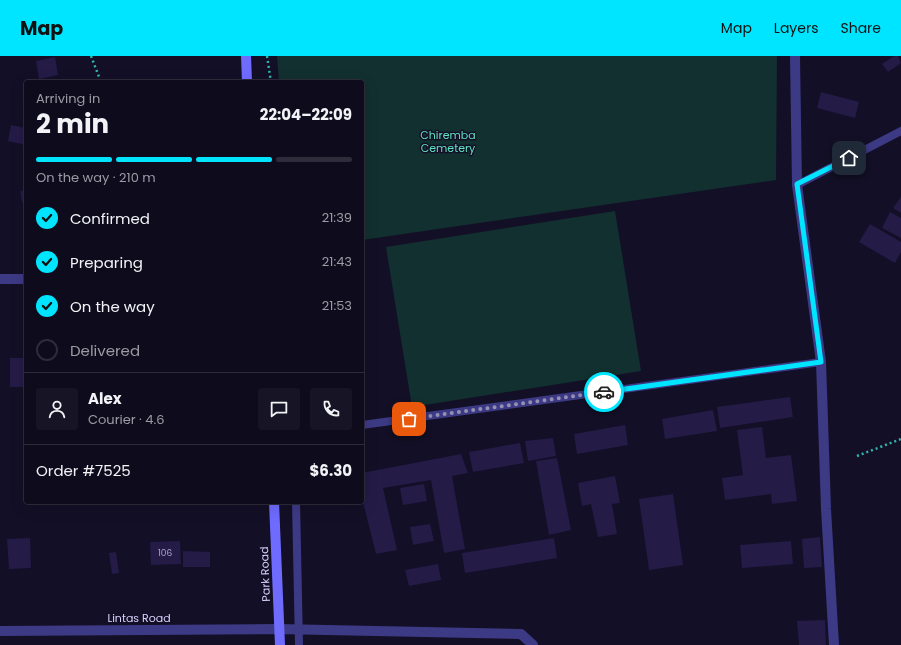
<!DOCTYPE html>
<meta charset="utf-8">
<style>
:root{--surface:#0e0b1c;--page:#171425;--text:#f1f3f6;--muted:#9b9ba3;--line:#2e2b3b;--accent:#00e5ff}
body{margin:0;font-family:Poppins,sans-serif;background:var(--page);color:var(--text);height:100vh;display:flex;flex-direction:column;font-size:15px;white-space:nowrap}
*{box-sizing:border-box;margin:0}
p{font-size:13px;color:var(--muted)}
.icon{flex:none;width:22px;height:22px;fill:none;stroke:currentColor;stroke-width:2;stroke-linecap:round;stroke-linejoin:round}
.map{position:relative;flex:1;overflow:hidden}
.details{position:absolute;left:24px;top:24px;width:340px;height:424px;display:flex;flex-direction:column;background:var(--surface);border-radius:4px;box-shadow:0 4px 16px #0002,0 0 0 1px var(--line)}
.details>*{flex:none}
.pin{position:absolute;display:grid;place-items:center;width:34px;height:34px;color:#fff;margin:-17px;border-radius:8px;box-shadow:0 2px 6px #0006}
.courier{position:absolute;display:grid;place-items:center;width:40px;height:40px;margin:-20px;border:3px solid #00e5ff;border-radius:50%;background:#fff;color:#222;box-shadow:0 1px 5px #0007}
.headline em{font-style:normal;font-weight:700}
.headline div{display:flex;flex-direction:column-reverse}
.headline{display:flex;align-items:center;justify-content:space-between;height:68px;padding:0 12px}
h1{font-size:26px;font-weight:700;line-height:30px}
.bar{display:grid;grid-template-columns:repeat(4,1fr);gap:6px 4px;align-content:center;height:48px;padding:0 12px}
.bar i{height:5px;border-radius:3px;background:var(--line)}
.bar .current{background:var(--accent)}
.bar p{grid-column:span 4}
.line{display:flex;align-items:center;gap:10px;padding:0 12px;border-top:1px solid var(--line)}
.line div{flex:1}
.round{display:grid;place-items:center;flex:none;width:42px;height:42px;border-radius:4px;background:var(--page)}
ol{padding:0 12px;list-style:none}
li{display:flex;align-items:center;gap:12px;height:44px}
li p{margin-inline-start:auto}
li .icon{padding:4px;border-radius:50%;background:var(--accent);color:#111;stroke-width:4}
li:last-child{color:var(--muted)}
li i{width:22px;height:22px;border:2px solid var(--line);border-radius:50%}
header{display:flex;align-items:center;gap:24px;box-sizing:border-box;height:56px;padding:0 20px;background:var(--accent);color:#111}
header strong{font-size:19px}
nav{display:flex;gap:22px;margin-inline-start:auto;font-size:14px}
.map>svg:first-child{display:block}
.green{fill:#12302f}
.building{fill:#241b47}
.lines{fill:none;stroke-linecap:round;stroke-linejoin:round}
.path{stroke:#2fb8b0;stroke-width:2.5;stroke-dasharray:2 3;stroke-linecap:butt}
.lane{stroke:#3d3a85;stroke-width:8}
.street{stroke:#3d3a85;stroke-width:10}
.secondary{stroke:#6f6bff;stroke-width:10}
.done{stroke:#948fb3;stroke-width:4;stroke-dasharray:0 7.2}
.route{stroke:#00e5ff;stroke-width:5}
.labels{text-anchor:middle;dominant-baseline:central;stroke-width:3;stroke-linejoin:round;paint-order:stroke}
.number-label{font-size:9px;fill:#aca6d1}
.park-label{font-size:11px;fill:#5fe0c0;stroke:#130f26}
.street-label{font-size:11px;fill:#d9d4ff;stroke:#130f26}
</style>
<header>
<strong>Map</strong>
<nav><a>Map</a><a>Layers</a><a>Share</a></nav>
</header>
<div class="map">
<svg width="901" height="589" viewBox="0 0 901 589">
<rect width="100%" height="100%" fill="#130f26"/>
<path class="green" d="M277,0h500l-1,124 -414,60v-158h-83z
M615,155l26,160 -229,36 -26,-160z"/>
<path class="building" d="M894,0h4l3,7 -13,9 -6,-8z
M55,1l3,18 -19,4 -3,-18z
M821,36l38,10 -4,16 -38,-10z
M11,69l15,3v17l-18,-4z
M26,134v12h-4l-2,-11z
M901,141v16l-8,-5z
M890,156l11,6v20l-19,-10z
M870,168l31,18v10l-6,11 -36,-21z
M10,302h16v29h-16z
M790,341l3,20 -73,11 -3,-21z
M713,354l4,21 -52,8 -3,-20z
M625,369l3,20 -51,9 -3,-20z
M762,371l4,31 25,-3 6,46 -25,3 -1,-10 -46,6 -3,-22 21,-3 -6,-45z
M553,382l3,18 -28,5 -3,-20z
M520,387l4,20 -51,9 -4,-20z
M461,398l7,19 -16,3 13,73 -21,4 -13,-73 -48,8 14,62 -21,4 -14,-56v-25z
M557,402l14,72 -22,5 -13,-74z
M615,420l5,27 -8,1 5,30 -19,3 -7,-33 -9,2 -4,-23z
M424,428l3,17 -24,4 -3,-17z
M673,438l10,71 -34,5 -10,-71z
M430,468l4,17 -21,4 -3,-18z
M820,481l2,30 -18,1 -2,-29z
M30,482l1,30 -22,1 -2,-30z
M554,482l3,20 -92,15 -3,-20z
M180,485l1,23 -30,1 -1,-23z
M791,485l2,23 -51,4 -2,-23z
M183,495l27,1v15h-27z
M116,496l3,21 -7,1 -3,-21z
M438,508l3,16 -32,6 -4,-16z
M825,564l1,25h-27l-2,-24z"/>
<g class="lines">
<path class="path" d="M91,0l10,26
M267,0l4,26
M857,400l44,-17"/>
<path class="lane" d="M797,129l104,-54
M362,369l459,-63
M296,446l3,143"/>
<path class="street" d="M795,0l2,129 24,177 5,147 8,136
M0,223h26
M0,575l278,-2 243,5 12,11"/>
<path class="secondary" d="M246,0l1,26
M274,446l6,143"/>
</g>
<g class="lines">
<path class="done" d="M409,363l195,-27"/>
<path class="route" d="M604,336l217,-30 -24,-178 52,-26"/>
</g>
<g class="labels">
<g class="number-label">
<text x="165" y="497">106</text>
</g>
<g class="park-label">
<text x="448" y="79">Chiremba<tspan x="448" dy="13">Cemetery</tspan></text>
</g>
<g class="street-label">
<text transform="translate(265 518) rotate(-92)">Park Road</text>
<text x="139" y="562">Lintas Road</text>
</g>
</g>
</svg>
<div class="pin" style="left:409px;top:363px;background:#ea580c"><svg class="icon" aria-label="bag" viewBox="0 0 24 24"><path d="M5 8h14l-1 12H6zM9 8a3 3 0 0 1 6 0"/></svg></div>
<div class="pin" style="left:849px;top:102px;background:#1f2937"><svg class="icon" aria-label="home" viewBox="0 0 24 24"><path d="M3 11l9-7 9 7M6 9v11h12V9"/></svg></div>
<div class="courier" style="left:604px;top:336px"><svg class="icon" aria-label="car" viewBox="0 0 24 24"><path d="M5 17H2v-5l4-1 3-4h7l3 4 3 1v5h-3M9 17h6M6 11h13"/><circle cx="7" cy="17" r="2"/><circle cx="17" cy="17" r="2"/></svg></div>
<section class="details">
<div class="headline"><div><h1>2 min</h1><p>Arriving in</p></div><em>22:04–22:09</em></div>
<div class="bar"><i class="current"></i><i class="current"></i><i class="current"></i><i></i><p>On the way · 210 m</p></div>
<ol>
<li><svg class="icon" aria-label="check" viewBox="0 0 24 24"><path d="M5 12l5 5 9-10"/></svg>Confirmed<p>21:39</p></li>
<li><svg class="icon" aria-label="check" viewBox="0 0 24 24"><path d="M5 12l5 5 9-10"/></svg>Preparing<p>21:43</p></li>
<li><svg class="icon" aria-label="check" viewBox="0 0 24 24"><path d="M5 12l5 5 9-10"/></svg>On the way<p>21:53</p></li>
<li><i></i>Delivered</li>
</ol>
<div class="line" style="height:72px"><a class="round"><svg class="icon" aria-label="person" viewBox="0 0 24 24"><circle cx="12" cy="8" r="4"/><path d="M4 21q1-7 8-7t8 7"/></svg></a><div><b>Alex</b><p>Courier · 4.6</p></div><a class="round"><svg class="icon" aria-label="chat" viewBox="0 0 24 24"><path d="M4 5h16v11H9l-5 4z"/></svg></a><a class="round"><svg class="icon" aria-label="phone" viewBox="0 0 24 24"><path d="M5 4h4l2 5-3 2q2 4 5 5l2-3 5 2v4C11 20 4 13 5 4z"/></svg></a></div>
<div class="line" style="height:52px"><div>Order #7525</div><b>$6.30</b></div>
</section>
</div>
